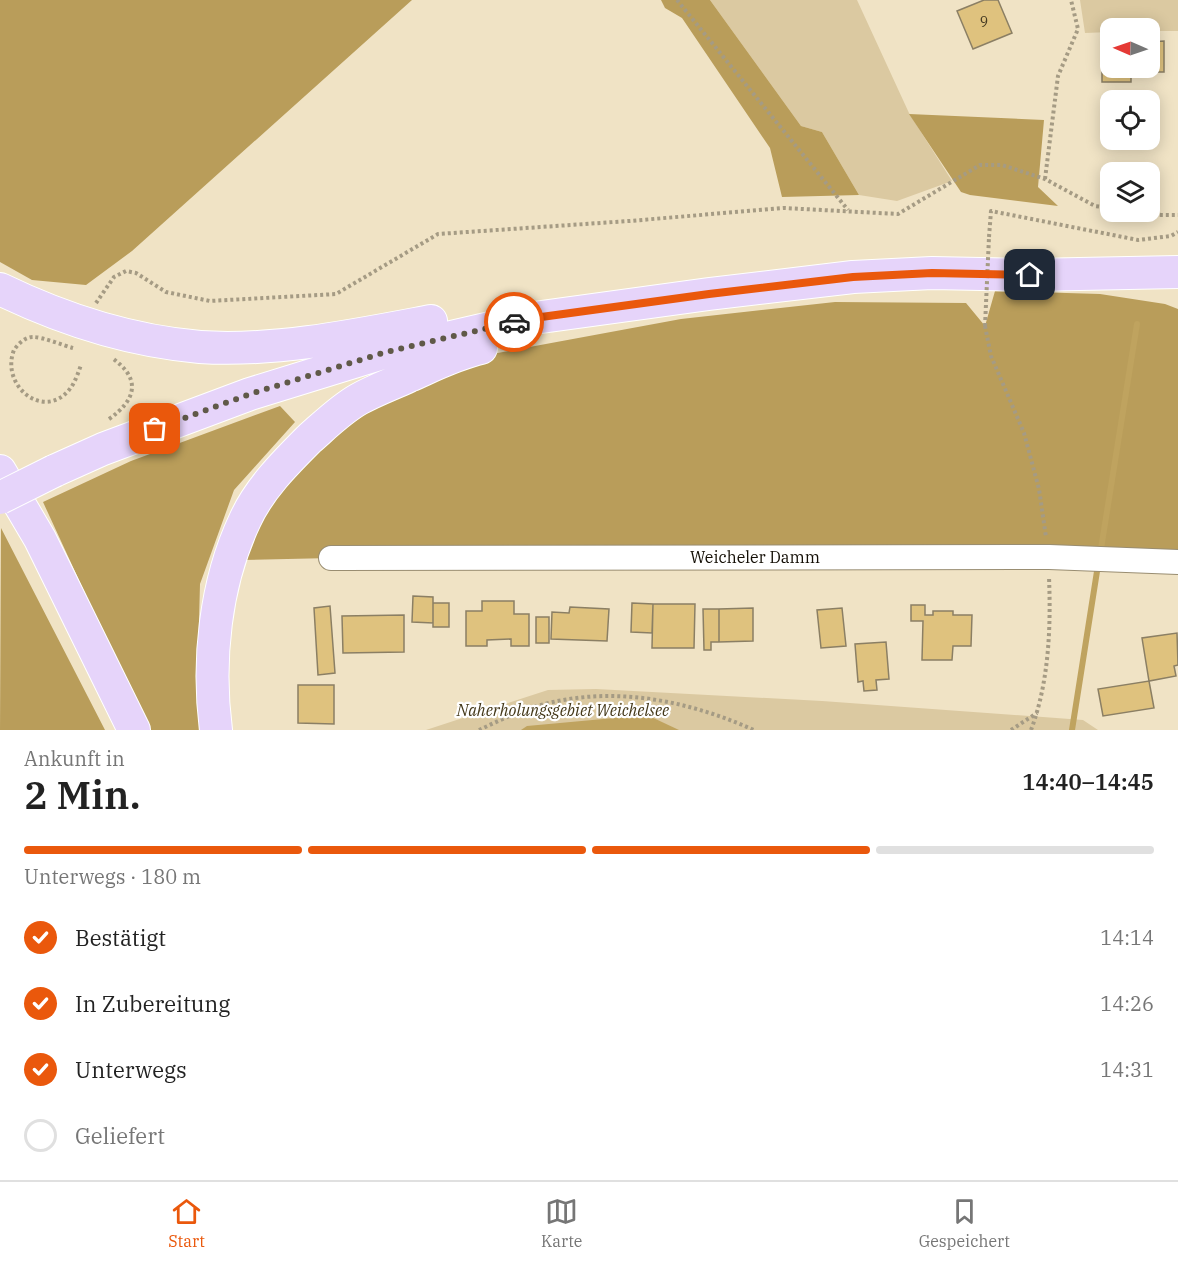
<!DOCTYPE html>
<html lang="de">
<meta charset="utf-8">
<style>
:root{--surface:#fff;--page:#f2f2f2;--text:#222;--muted:#767676;--line:#e0e0e0;--accent:#ea580c}
body{margin:0;font-family:"IBM Plex Serif",serif;background:var(--page);color:var(--text);height:100vh;display:flex;flex-direction:column;font-size:22px;white-space:nowrap}
*{box-sizing:border-box;margin:0}
p{font-size:20px;color:var(--muted)}
.icon{flex:none;width:33px;height:33px;fill:none;stroke:currentColor;stroke-width:2;stroke-linecap:round;stroke-linejoin:round}
.map{position:relative;height:730px;overflow:hidden}
.drawer{display:flex;flex-direction:column;background:var(--surface);flex:1}
.drawer>*{flex:none}
.needle{width:39px;rotate:272deg}
.controls{position:absolute;left:1100px;top:18px;display:grid;gap:12px}
.controls a{display:grid;place-items:center;width:60px;height:60px;border-radius:12px;background:var(--surface);box-shadow:0 3px 15px #0003;font-size:30px}
.pin{position:absolute;display:grid;place-items:center;width:51px;height:51px;color:#fff;margin:-26px;border-radius:12px;box-shadow:0 3px 9px #0006}
.courier{position:absolute;display:grid;place-items:center;width:60px;height:60px;margin:-30px;border:4px solid #ea580c;border-radius:50%;background:#fff;color:#222;box-shadow:0 2px 8px #0007}
.head em{font-style:normal;font-weight:600}
.head div{display:flex;flex-direction:column-reverse}
.head{display:flex;align-items:center;justify-content:space-between;height:102px;padding:0 24px}
h1{font-size:39px;font-weight:600;line-height:45px}
.bar{display:grid;grid-template-columns:repeat(4,1fr);gap:9px 6px;align-content:center;height:72px;padding:0 24px}
.bar i{height:8px;border-radius:4px;background:var(--line)}
.bar .current{background:var(--accent)}
.bar p{grid-column:span 4}
ol{padding:0 24px;list-style:none}
li{display:flex;align-items:center;gap:18px;height:66px}
li p{margin-inline-start:auto}
li .icon{padding:6px;border-radius:50%;background:var(--accent);color:#fff;stroke-width:4}
li:last-child{color:var(--muted)}
li i{width:33px;height:33px;border:3px solid var(--line);border-radius:50%}
.tab-bar{display:flex;justify-content:space-around;align-items:center;height:84px;border-top:2px solid var(--line);background:var(--surface);font-size:16px;color:var(--muted)}
.tab-bar a{display:grid;justify-items:center;gap:3px}
.tab-bar .current{color:var(--accent)}
.map>svg:first-child{display:block}
.green{fill:#dbc9a1}
.forest{fill:#b99d5a}
.water{fill:#bfa35f}
.lines{fill:none;stroke-linecap:round;stroke-linejoin:round}
.stream{stroke:#bfa35f;stroke-width:6}
.building{fill:#dfc27e;stroke:#8b7f64;stroke-width:1.5}
.minor-casing{stroke:#998d71;stroke-width:26}
.major-casing{stroke:#fff;stroke-width:34}
.path{stroke:#a59b84;stroke-width:4;stroke-dasharray:3 3;stroke-linecap:butt}
.minor{stroke:#fff;stroke-width:24}
.major{stroke:#e6d4fa;stroke-width:32}
.major-bridge-casing{stroke:#fff;stroke-width:34;stroke-linecap:butt}
.path-bridge{stroke:#a59b84;stroke-width:4;stroke-dasharray:3 3;stroke-linecap:butt}
.major-bridge{stroke:#e6d4fa;stroke-width:32}
.done{stroke:#605948;stroke-width:6;stroke-dasharray:0 10.8}
.route{stroke:#ea580c;stroke-width:8}
.labels{text-anchor:middle;dominant-baseline:central;stroke-width:4.5;stroke-linejoin:round;paint-order:stroke}
.number-label{font-size:14px;fill:#463b23}
.street-label{font-size:16px;fill:#130e05;stroke:#fff}
.park-label{font-size:16px;font-style:italic;fill:#443819;stroke:#fff}
</style>
<div class="map">
<svg width="1178" height="730" viewBox="0 0 1178 730">
<rect width="100%" height="100%" fill="#f0e3c5"/>
<path class="green" d="M710,0h147l52,113 43,68 -55,20 -38,-6 -37,-63 -21,-6z
M1080,0h98v31h-29v-3h-39v4l-25,1z
M596,689l226,12 261,19 15,10h-672l122,-40z"/>
<path class="forest" d="M0,0h412l-280,251 -46,34 -54,-5 -32,-18z
M661,0h49l91,126 21,6 37,63 -77,2 -12,-49 -88,-130 -17,-10z
M909,114l135,6 -6,67 20,19 -88,-11 -9,-3z
M995,291l105,3 65,10 13,5v253l-847,-4 -90,2 16,-44 72,-76 79,-57 73,-27 200,-37 154,-17 131,1 19,23z
M280,406l15,16 -61,68 -34,94 -3,112 4,34h-53l-105,-228 88,-41z
M1,528l104,202h-105z"/>
<path class="water" d="M647,715l32,15h-158l6,-4z"/>
<g class="lines">
<path class="stream" d="M1100,555l37,-231
M1072,730l26,-165"/>
</g>
<path class="building" d="M984,0h14l14,33 -39,16 -16,-38z
M1164,41v31h-33v10h-29v-19h8v5h39v-26z
M413,596l20,1v26l-21,-1z
M482,601h32v13h15v32h-18v-7l-24,1v6h-21v-35h16z
M433,603h16v24h-16z
M632,603l21,1 -1,29 -21,-1z
M653,604h42l-1,44h-42z
M911,605h14v10h8v-4h20v4h19l-1,31h-18l-1,14h-30l1,-39h-12z
M330,606l5,67 -17,2 -4,-67z
M570,607l39,2 -2,32 -56,-2 1,-27 17,1z
M753,608v33l-34,1v-33z
M842,608l4,38 -25,2 -4,-38z
M703,609h16v33h-8v8h-7z
M404,615v37l-61,1 -1,-37z
M536,617h13v26h-13z
M1177,633l1,32 -4,1 2,10 -27,5 -7,-43z
M886,642l3,37 -13,1 1,10 -13,1 -1,-10 -5,1 -3,-38z
M1149,681l5,27 -51,8 -5,-27z
M298,685h36v39l-36,-1z"/>
<g class="lines">
<defs>
<path id="minor" d="M331,558l718,-1 129,5"/>
<path id="major" d="M0,289c64,31 129,52 200,58 75,5 157,-12 231,-26
M0,471l40,68 94,191
M54,471l49,-22 147,-55 136,-42 148,-34 175,-24 144,-17 79,-4 98,2 148,-3
M216,730c-9,-68 -1,-147 29,-210 14,-31 40,-57 64,-81 16,-14 32,-30 50,-40 16,-9 33,-15 50,-23 23,-10 46,-22 72,-28"/>
</defs>
<use href="#minor" class="minor-casing"/>
<use href="#major" class="major-casing"/>
<path class="path" d="M677,0l171,210
M1045,179l13,-103 20,-47 -7,-29
M1136,212l25,3h17
M989,237l2,-26 147,29 33,-4 7,-4
M96,303l18,-26 12,-6 10,2 30,19 44,9 126,-7 102,-60 191,-13 155,-13 114,6 82,-49h22l43,14 50,27 15,2
M985,326l6,30 33,77 15,56 7,48
M73,348c-11,-3 -30,-11 -40,-11 -8,0 -15,7 -19,13 -14,35 29,71 55,40 6,-7 9,-17 12,-25
M109,419c27,-19 33,-40 3,-61
M479,730c15,-7 31,-15 46,-20 77,-27 157,-12 229,20
M1011,730l26,-17
M1031,730c18,-48 20,-103 18,-153"/>
<use href="#minor" class="minor"/>
<use href="#major" class="major"/>
<defs>
<path id="major-bridge" d="M0,498l54,-27"/>
</defs>
<use href="#major-bridge" class="major-bridge-casing"/>
<path class="path-bridge" d="M985,326l4,-89"/>
<use href="#major-bridge" class="major-bridge"/>
</g>
<g class="lines">
<path class="done" d="M155,429l95,-35 136,-42 128,-30"/>
<path class="route" d="M514,322l20,-4 175,-24 144,-17 79,-4 98,2"/>
</g>
<g class="labels">
<g class="number-label">
<text x="984" y="22">9</text>
</g>
<g class="street-label">
<text x="755" y="557">Weicheler Damm</text>
</g>
<g class="park-label">
<text x="563" y="710">Naherholungsgebiet Weichelsee</text>
</g>
</g>
</svg>
<div class="controls">
<a><svg class="needle" viewBox="-14 -14 28 28"><path d="M0-13l5 13h-10z" fill="#e53935"/><path d="M0 13l5-13h-10z" fill="#767676"/></svg></a>
<a><svg class="icon" aria-label="locate" viewBox="0 0 24 24"><circle cx="12" cy="12" r="6"/><path d="M12 2v4M12 18v4M2 12h4M18 12h4"/></svg></a>
<a><svg class="icon" aria-label="layers" viewBox="0 0 24 24"><path d="M12 4l9 5-9 5-9-5zM3 14l9 5 9-5"/></svg></a>
</div>
<div class="pin" style="left:155px;top:429px;background:#ea580c"><svg class="icon" aria-label="bag" viewBox="0 0 24 24"><path d="M5 8h14l-1 12H6zM9 8a3 3 0 0 1 6 0"/></svg></div>
<div class="pin" style="left:1030px;top:275px;background:#1f2937"><svg class="icon" aria-label="home" viewBox="0 0 24 24"><path d="M3 11l9-7 9 7M6 9v11h12V9"/></svg></div>
<div class="courier" style="left:514px;top:322px"><svg class="icon" aria-label="car" viewBox="0 0 24 24"><path d="M5 17H2v-5l4-1 3-4h7l3 4 3 1v5h-3M9 17h6M6 11h13"/><circle cx="7" cy="17" r="2"/><circle cx="17" cy="17" r="2"/></svg></div>
</div>
<section class="drawer">
<div class="head"><div><h1>2 Min.</h1><p>Ankunft in</p></div><em>14:40–14:45</em></div>
<div class="bar"><i class="current"></i><i class="current"></i><i class="current"></i><i></i><p>Unterwegs · 180 m</p></div>
<ol>
<li><svg class="icon" aria-label="check" viewBox="0 0 24 24"><path d="M5 12l5 5 9-10"/></svg>Bestätigt<p>14:14</p></li>
<li><svg class="icon" aria-label="check" viewBox="0 0 24 24"><path d="M5 12l5 5 9-10"/></svg>In Zubereitung<p>14:26</p></li>
<li><svg class="icon" aria-label="check" viewBox="0 0 24 24"><path d="M5 12l5 5 9-10"/></svg>Unterwegs<p>14:31</p></li>
<li><i></i>Geliefert</li>
</ol>
</section>
<nav class="tab-bar">
<a class="current"><svg class="icon" aria-label="home" viewBox="0 0 24 24"><path d="M3 11l9-7 9 7M6 9v11h12V9"/></svg>Start</a>
<a><svg class="icon" aria-label="map" viewBox="0 0 24 24"><path d="M3 6l6-2 6 2 6-2v14l-6 2-6-2-6 2zM9 4v14M15 6v14"/></svg>Karte</a>
<a><svg class="icon" aria-label="saved" viewBox="0 0 24 24"><path d="M7 4h10v16l-5-4-5 4z"/></svg>Gespeichert</a>
</nav>
